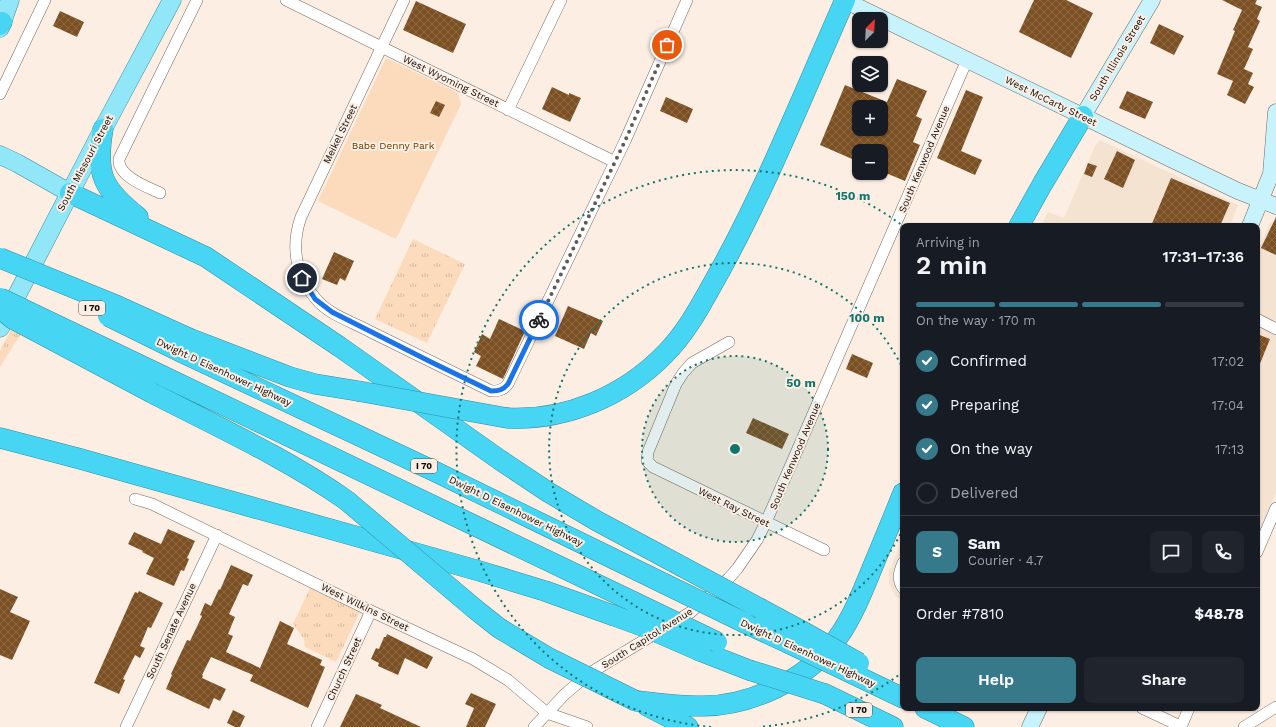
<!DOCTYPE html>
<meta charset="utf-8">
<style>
:root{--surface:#171b24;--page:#20242c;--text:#f1f3f6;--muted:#9ea1a6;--line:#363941;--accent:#36798a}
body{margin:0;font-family:"Work Sans",sans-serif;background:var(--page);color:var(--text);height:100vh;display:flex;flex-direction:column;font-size:15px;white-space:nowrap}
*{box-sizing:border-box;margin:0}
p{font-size:13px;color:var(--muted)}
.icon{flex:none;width:22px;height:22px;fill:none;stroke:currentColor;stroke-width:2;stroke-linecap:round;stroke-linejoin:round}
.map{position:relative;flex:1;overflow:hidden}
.panel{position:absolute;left:900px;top:223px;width:360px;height:488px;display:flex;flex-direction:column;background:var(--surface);border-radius:8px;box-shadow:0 1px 3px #0004}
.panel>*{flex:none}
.needle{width:26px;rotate:24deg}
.buttons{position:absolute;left:852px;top:12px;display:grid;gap:8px}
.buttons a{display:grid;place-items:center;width:36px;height:36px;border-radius:8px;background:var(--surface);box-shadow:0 1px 3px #0004;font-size:20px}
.pin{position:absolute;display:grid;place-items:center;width:34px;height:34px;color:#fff;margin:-17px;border:2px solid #fff;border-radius:50%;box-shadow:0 1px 4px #0007}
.courier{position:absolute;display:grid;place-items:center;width:40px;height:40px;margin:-20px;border:3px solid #1a73e8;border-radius:50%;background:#fff;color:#222;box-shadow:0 1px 5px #0007}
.summary em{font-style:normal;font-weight:600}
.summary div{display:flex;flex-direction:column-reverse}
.summary{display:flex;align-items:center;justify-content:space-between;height:68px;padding:0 16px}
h1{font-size:26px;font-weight:600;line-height:30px}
.bar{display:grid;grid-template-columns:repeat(4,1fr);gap:6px 4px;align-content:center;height:48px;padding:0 16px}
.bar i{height:5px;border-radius:3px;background:var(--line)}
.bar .current{background:var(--accent)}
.bar p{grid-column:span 4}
.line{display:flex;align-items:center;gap:10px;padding:0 16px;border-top:1px solid var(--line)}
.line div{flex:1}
.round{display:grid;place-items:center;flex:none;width:42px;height:42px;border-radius:8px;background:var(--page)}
ol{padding:0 16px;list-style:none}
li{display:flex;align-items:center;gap:12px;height:44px}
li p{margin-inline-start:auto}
li .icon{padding:4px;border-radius:50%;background:var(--accent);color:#fff;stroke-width:4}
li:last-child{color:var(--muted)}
li i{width:22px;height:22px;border:2px solid var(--line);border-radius:50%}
.button{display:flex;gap:8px;margin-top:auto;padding:8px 16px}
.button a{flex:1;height:46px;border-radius:8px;background:var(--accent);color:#fff;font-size:16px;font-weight:600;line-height:46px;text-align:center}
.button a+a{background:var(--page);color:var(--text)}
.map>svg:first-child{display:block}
.built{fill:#f5e3d1}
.grass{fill:url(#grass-tufts)}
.park{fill:#fcdabc}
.building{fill:url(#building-cross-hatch);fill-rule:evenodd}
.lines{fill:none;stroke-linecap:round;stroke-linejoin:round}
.street-casing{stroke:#75695f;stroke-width:12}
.secondary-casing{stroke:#75695f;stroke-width:17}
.primary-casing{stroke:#348ea1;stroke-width:19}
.highway-casing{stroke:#348ea1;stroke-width:21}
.street{stroke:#fff;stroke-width:11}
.secondary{stroke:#c8f2fc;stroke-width:16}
.primary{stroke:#91e6f8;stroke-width:18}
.highway{stroke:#47d5f4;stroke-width:20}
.highway-bridge-casing{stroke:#348ea1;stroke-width:21;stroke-linecap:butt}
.highway-bridge{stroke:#47d5f4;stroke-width:20}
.done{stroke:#635a55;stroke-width:4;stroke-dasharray:0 7.2}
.route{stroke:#1a73e8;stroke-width:5}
.ring{fill:none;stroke:#0f766e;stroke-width:2;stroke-dasharray:2 4}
.labels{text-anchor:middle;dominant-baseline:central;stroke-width:4;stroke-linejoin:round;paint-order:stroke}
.shield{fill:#fceee3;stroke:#574f4a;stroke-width:1}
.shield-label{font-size:9px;font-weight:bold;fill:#100b08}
.street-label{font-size:10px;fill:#100b08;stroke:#fceee3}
.park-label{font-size:10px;fill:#693b00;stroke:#fceee3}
.centre{fill:#0f766e;stroke:#fceee3;stroke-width:2}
.ring-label{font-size:12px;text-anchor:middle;font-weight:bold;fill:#0f766e;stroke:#fceee3;stroke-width:4;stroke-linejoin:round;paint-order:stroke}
</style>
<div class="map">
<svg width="1276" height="727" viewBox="0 0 1276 727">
<defs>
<pattern id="grass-tufts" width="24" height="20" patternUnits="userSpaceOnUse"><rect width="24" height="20" fill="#fcdabc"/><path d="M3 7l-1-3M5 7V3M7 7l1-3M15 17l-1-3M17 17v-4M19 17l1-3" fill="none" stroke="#d7baa0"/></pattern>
<pattern id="building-cross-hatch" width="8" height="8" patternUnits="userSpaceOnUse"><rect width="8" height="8" fill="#7c5023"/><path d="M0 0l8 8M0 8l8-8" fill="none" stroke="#8b6a48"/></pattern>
</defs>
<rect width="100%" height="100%" fill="#fceee3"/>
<path class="built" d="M1100,140l138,65 -8,21h-189l7,-14 16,6 31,-72z
M1273,222l3,2v269l-19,44v-284l13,-30z
M903,539v61l-8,-4 -6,-13v-11z"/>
<path class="grass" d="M413,239l52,25 -38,79 -52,-24z
M12,328l10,4 -22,35v-16z
M310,588l50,24 -24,50 -31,-15 -1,-8 -11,-15z"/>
<path class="park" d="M386,58l72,35 3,11 -65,135 -78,-38z"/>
<path class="building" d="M1034,0h32l27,13 -22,45 -52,-26z
M1222,0h35l-2,4 7,3 -5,12 3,2 -12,26 5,2 -9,20 9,4 -5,11 6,3 -9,17 -18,-9 6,-14 -16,-7 18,-43 -2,-1 9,-20z
M416,1l50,23 -13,29 -50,-23z
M60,11l24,11 -7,15 -24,-11z
M1159,24l25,12 -10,19 -24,-12z
M897,79l30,12 -11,25 6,3 -9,23 7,3 -15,36 -24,-10v-20h-22v11l-39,-17 25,-60 42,17zM859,107h22v22h-22z
M552,87l17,8v-2l12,5 -11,24 -28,-13z
M966,90l17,7 -22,54 21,9 -7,15 -38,-17z
M1127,91l26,11 -8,17 -26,-11z
M666,97l27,12 -6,14 -27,-12z
M436,101l9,4 -6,12 -9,-4z
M1117,151l18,9 -12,28 -19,-9z
M1088,163l9,3 -5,11 -8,-3z
M1171,178l59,25 -10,23h-69z
M1276,217v38l-15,-7z
M334,252l20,9 -9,20 -5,-3 -3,7 -15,-6z
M568,306l35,15 -7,15 -5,-3 -7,16 -29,-13z
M499,319l26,12 -22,48 -27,-13 5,-10 -7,-4 8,-18 8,5z
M1257,334l13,5 -13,32z
M852,354l21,9 -6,15 -21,-9z
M753,418l36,16 -7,15 -36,-16z
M168,529l27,12 -8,17 2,1 -5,12 -3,-1 -7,16 -28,-12 8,-16 -12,-6 1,-1 -15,-7 6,-12 27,12z
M231,565l22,10 -5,11 -5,-2 -14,30 6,3 -7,17 5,2 -7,16 34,16 20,-47 14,7 -7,16 35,16 -2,5 5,2 -17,41 -58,-27 3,-6 -42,-18 -9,18 1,1 -1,2 24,11 -6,12 -6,-3 -5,11 -43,-20 6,-14 -1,-1 16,-34 3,1 12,-25 -2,-1 5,-12 6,3 8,-17 1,1z
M0,589l18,8 -8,15 20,9 -18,39 -12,-5z
M139,591l24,12 -12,25 -3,-1 -8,19 5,2 -5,10 -5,-3 -12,24 2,1 -6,14 -25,-11 38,-85 3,-6 3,1z
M387,634l46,23 -6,12 -22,-11 -7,17 -20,-9 1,-3 -8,-4 5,-11 3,1 5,-12h2z
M471,693l25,11 -11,23h-19l8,-19 -9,-4z
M356,694l26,11 -2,3 41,19h-81z
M233,710l12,6 -5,11h-5l-8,-4z"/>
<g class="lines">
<defs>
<path id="street" d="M286,0l329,162
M404,0l-103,217c-10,28 -6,59 15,82 13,16 37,23 55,33 40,20 80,39 120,59 8,0 12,-1 17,-7l117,-243 62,-141
M0,94l45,-94
M508,110l53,-110
M160,193c-13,-6 -43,-17 -41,-34l78,-159
M1257,319l19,10
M729,342l-37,21 -9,10 -7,11 -28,68 -1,9 6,6 171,83
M135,499l17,5 219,107 102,48 35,21 39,33 40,14
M1257,552l19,-44
M903,563c-4,9 -6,17 0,25
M1142,708l40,19
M126,727l91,-192
M317,727l54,-116
M534,727l31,-33 25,-21 101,-61 38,-34 8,-9 20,-29 9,-18 201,-462
M1181,727l8,-19
M1244,727l32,-20"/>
<path id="secondary" d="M844,0l327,159 67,32 38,15
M1083,116l69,-116
M1250,226l21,-52 5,-62
M1030,727l9,-19"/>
<path id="primary" d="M0,28l10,-28
M0,155l17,8 53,30
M0,328l103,-199 69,-129"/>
<path id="highway" d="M0,25l2,-3
M103,129c-8,46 0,60 35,88
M70,193l136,64 134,90 160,113 48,32 49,29 84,45
M1019,226l24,-43 40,-67
M191,339l99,38 25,7 43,7
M183,353l253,119 227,111
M163,376l471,226
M152,393c66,34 134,65 194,107
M507,418c59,3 117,-22 158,-64 24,-24 39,-55 56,-85 47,-86 84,-179 124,-269
M0,438l77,20 399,112 69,21 67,24
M475,609l24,19 50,30
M761,609l39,21
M745,623l43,20
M700,651l49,19
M853,674l50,24
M825,694l68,33
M636,701c22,2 44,6 67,5 25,0 50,-7 73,-18 58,-28 74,-65 97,-122 10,-24 20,-48 30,-73
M647,706l41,21
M925,708l39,19"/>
</defs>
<use href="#street" class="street-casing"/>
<use href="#secondary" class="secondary-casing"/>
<use href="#primary" class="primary-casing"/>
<use href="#highway" class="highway-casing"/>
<use href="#street" class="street"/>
<use href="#secondary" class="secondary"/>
<use href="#primary" class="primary"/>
<use href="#highway" class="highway"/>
<defs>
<path id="highway-bridge" d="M0,258l118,48 73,33
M0,298l163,78
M2,310l11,9 139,74
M108,316l75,37
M358,391l149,27
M346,500l129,109
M681,566l80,43
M663,583l82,40
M634,602l83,40
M612,615l33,12 55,24
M800,630l59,33
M788,643l65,31
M549,658l87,43
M749,670l76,24"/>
</defs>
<use href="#highway-bridge" class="highway-bridge-casing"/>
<use href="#highway-bridge" class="highway-bridge"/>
</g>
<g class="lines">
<path class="done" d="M539,320l86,-179 42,-96"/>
<path class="route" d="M302,278l13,21 17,13 99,50 60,29c8,0 12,-1 17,-7l31,-64"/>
</g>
<circle cx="735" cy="449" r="93" fill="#0f766e" fill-opacity=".12"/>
<g class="ring">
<circle cx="735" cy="449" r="93"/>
<path d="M903 529A186 186 0 1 1 903 369"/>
<path d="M903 672A279 279 0 0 1 759 727M711 727A279 279 0 1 1 903 226"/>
</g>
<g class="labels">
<g class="shield">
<rect x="79" y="301" width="26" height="14" rx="3"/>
<rect x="411" y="459" width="26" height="14" rx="3"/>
<rect x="846" y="703" width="26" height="14" rx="3"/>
</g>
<g class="shield-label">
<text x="92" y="308">I 70</text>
<text x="424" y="466">I 70</text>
<text x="859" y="710">I 70</text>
</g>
<g class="street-label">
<text transform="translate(1117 58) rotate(-59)">South Illinois Street</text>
<text transform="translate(451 81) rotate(26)">West Wyoming Street</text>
<text transform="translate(1051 101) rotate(26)">West McCarty Street</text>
<text transform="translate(340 134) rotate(-64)">Meikel Street</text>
<text transform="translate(924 159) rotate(-67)">South Kenwood Avenue</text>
<text transform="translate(85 163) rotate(-62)">South Missouri Street</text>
<text transform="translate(224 372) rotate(25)">Dwight D Eisenhower Highway</text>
<text transform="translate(795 456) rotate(-67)">South Kenwood Avenue</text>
<text transform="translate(734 507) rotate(26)">West Ray Street</text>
<text transform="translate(516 511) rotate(26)">Dwight D Eisenhower Highway</text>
<text transform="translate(365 607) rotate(26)">West Wilkins Street</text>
<text transform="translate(171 631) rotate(-65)">South Senate Avenue</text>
<text transform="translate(647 638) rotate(-32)">South Capitol Avenue</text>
<text transform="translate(808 653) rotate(25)">Dwight D Eisenhower Highway</text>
<text transform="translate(344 669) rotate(-65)">Church Street</text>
</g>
<g class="park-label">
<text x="393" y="145">Babe Denny Park</text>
</g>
</g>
<circle cx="735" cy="449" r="6" class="centre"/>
<g class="ring-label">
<text x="853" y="200">150 m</text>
<text x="867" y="322">100 m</text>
<text x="801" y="387">50 m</text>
</g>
</svg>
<div class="buttons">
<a><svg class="needle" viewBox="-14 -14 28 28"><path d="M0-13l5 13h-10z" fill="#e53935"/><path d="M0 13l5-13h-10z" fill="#9ea1a6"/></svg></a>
<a><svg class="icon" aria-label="layers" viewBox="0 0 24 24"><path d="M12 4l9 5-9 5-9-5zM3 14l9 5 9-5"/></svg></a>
<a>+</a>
<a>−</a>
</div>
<div class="pin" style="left:667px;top:45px;background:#ea580c"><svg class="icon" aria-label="bag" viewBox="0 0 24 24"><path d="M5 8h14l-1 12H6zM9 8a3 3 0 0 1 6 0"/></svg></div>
<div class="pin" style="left:302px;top:278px;background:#1f2937"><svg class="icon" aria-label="home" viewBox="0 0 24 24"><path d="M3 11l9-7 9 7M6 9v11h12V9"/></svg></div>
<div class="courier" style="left:539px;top:320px"><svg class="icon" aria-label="bike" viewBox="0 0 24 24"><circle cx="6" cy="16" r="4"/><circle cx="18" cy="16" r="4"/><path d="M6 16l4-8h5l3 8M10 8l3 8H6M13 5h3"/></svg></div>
<section class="panel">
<div class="summary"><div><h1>2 min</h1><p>Arriving in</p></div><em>17:31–17:36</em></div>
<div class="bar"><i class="current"></i><i class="current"></i><i class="current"></i><i></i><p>On the way · 170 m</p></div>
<ol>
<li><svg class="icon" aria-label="check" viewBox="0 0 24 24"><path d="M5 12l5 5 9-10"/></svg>Confirmed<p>17:02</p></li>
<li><svg class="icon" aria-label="check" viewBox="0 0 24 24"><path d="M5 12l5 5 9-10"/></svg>Preparing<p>17:04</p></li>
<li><svg class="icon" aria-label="check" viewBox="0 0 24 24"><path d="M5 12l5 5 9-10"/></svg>On the way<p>17:13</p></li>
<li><i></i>Delivered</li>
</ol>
<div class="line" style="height:72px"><b class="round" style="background:var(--accent);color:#fff">S</b><div><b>Sam</b><p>Courier · 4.7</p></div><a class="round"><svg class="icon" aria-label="chat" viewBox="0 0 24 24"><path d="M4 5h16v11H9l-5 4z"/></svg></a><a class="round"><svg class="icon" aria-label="phone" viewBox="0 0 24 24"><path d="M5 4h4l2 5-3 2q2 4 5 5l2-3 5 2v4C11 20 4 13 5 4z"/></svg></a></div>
<div class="line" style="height:52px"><div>Order #7810</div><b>$48.78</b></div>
<div class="button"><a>Help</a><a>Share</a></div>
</section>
</div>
